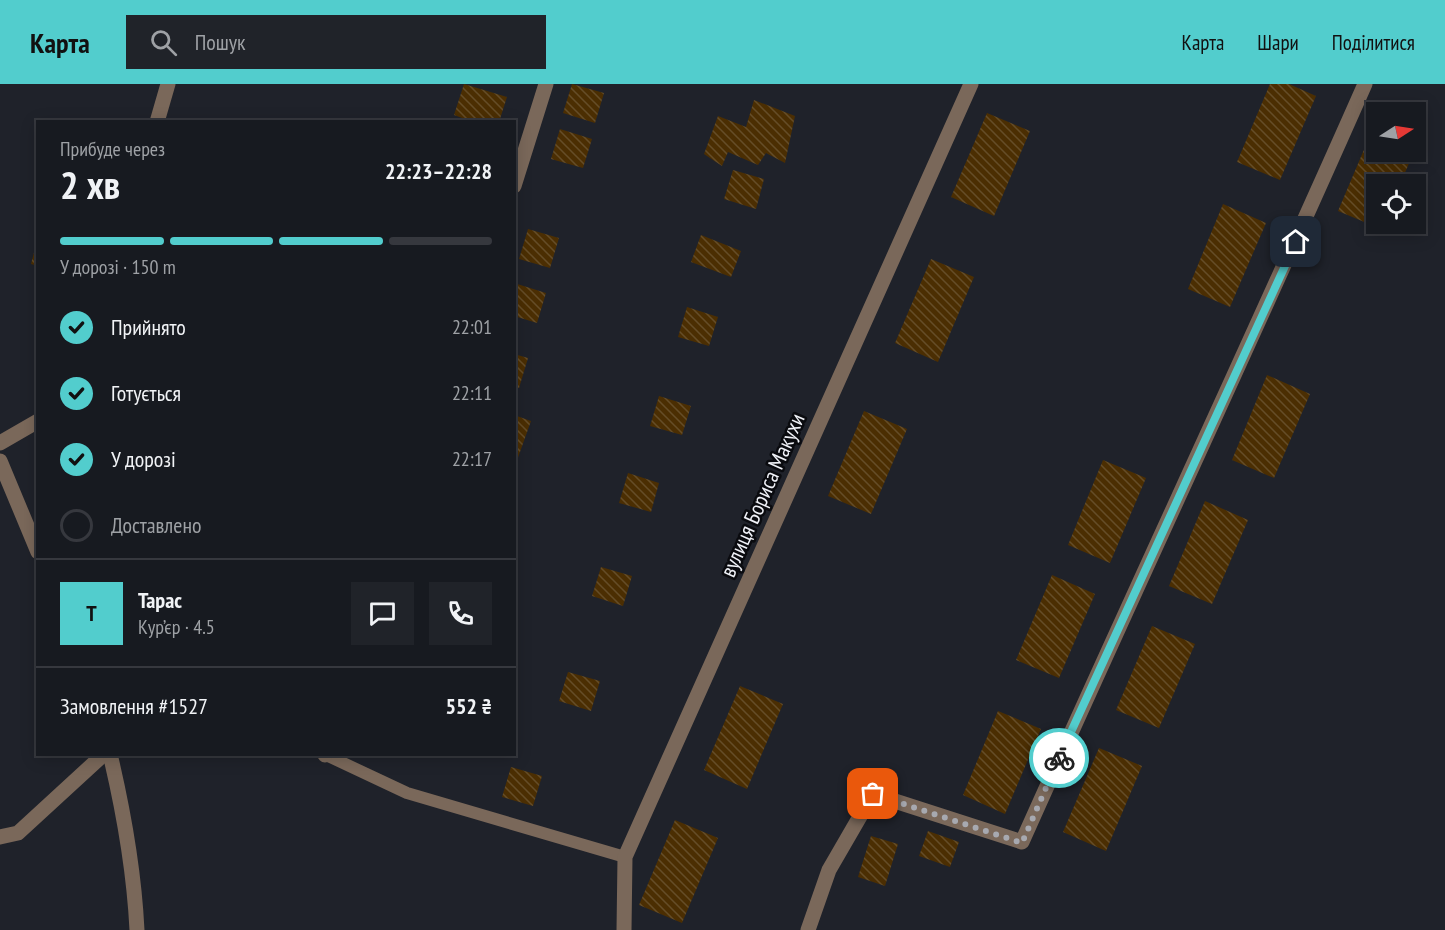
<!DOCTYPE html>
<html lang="uk">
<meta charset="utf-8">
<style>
:root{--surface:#171a20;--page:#202329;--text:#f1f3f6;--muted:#9ea1a5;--line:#36383e;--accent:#52cdcd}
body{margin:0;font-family:"PT Sans Narrow",sans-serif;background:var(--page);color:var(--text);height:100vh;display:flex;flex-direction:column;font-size:22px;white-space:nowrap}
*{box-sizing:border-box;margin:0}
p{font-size:20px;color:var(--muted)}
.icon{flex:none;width:33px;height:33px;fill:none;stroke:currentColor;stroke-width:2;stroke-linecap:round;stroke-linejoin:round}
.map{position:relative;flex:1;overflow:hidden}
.side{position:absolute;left:36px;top:36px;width:480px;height:636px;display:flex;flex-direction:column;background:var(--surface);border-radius:0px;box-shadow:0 3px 15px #0003,0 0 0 2px var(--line)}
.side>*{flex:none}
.needle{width:39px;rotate:78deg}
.fabs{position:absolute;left:1366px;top:18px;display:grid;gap:12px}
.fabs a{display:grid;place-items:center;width:60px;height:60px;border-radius:0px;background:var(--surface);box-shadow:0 3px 15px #0003,0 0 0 2px var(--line);font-size:30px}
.pin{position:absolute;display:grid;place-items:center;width:51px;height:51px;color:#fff;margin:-26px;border-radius:12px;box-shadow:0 3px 9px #0006}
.courier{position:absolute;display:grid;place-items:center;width:60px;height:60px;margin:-30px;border:4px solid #52cdcd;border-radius:50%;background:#fff;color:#222;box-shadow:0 2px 8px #0007}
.overview em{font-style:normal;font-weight:700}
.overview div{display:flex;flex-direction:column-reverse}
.overview{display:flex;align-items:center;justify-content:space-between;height:102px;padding:0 24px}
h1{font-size:39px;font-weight:700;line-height:45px}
.bar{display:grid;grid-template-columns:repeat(4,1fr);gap:9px 6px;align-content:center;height:72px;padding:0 24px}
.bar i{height:8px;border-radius:4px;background:var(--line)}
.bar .active{background:var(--accent)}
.bar p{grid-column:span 4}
.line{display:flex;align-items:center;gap:15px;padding:0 24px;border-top:2px solid var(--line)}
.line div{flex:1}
.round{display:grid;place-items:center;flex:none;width:63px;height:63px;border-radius:0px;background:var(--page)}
ol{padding:0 24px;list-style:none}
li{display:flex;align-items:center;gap:18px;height:66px}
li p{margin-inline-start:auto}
li .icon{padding:6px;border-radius:50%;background:var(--accent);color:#111;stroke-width:4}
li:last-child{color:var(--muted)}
li i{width:33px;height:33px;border:3px solid var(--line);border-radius:50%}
header{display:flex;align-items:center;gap:36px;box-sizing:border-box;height:84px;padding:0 30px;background:var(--accent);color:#111}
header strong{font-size:28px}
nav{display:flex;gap:33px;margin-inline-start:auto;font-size:21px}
.search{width:420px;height:54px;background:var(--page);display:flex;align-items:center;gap:15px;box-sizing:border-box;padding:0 21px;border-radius:0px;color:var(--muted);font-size:22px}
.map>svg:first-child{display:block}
.building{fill:url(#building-back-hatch)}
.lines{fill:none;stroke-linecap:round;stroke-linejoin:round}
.service{stroke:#7a685a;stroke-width:12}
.minor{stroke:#7a685a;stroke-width:15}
.tertiary{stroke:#7a685a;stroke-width:15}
.done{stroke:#a7a9b0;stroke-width:6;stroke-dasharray:0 10.8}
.route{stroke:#52cdcd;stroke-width:8}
.labels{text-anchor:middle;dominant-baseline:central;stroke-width:5;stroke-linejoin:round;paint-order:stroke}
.street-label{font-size:22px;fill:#f0f2f8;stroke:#0a0b0f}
</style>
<header>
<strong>Карта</strong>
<div class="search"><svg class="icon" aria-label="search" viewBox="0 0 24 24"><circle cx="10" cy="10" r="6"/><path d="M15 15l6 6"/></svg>Пошук</div>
<nav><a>Карта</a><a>Шари</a><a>Поділитися</a></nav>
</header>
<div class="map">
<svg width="1445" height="846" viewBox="0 0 1445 846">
<defs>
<pattern id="building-back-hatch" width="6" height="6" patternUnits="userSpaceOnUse" patternTransform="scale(1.5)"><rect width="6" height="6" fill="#4b2e02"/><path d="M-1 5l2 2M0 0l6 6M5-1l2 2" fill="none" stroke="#654d28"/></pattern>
</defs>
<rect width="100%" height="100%" fill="#1f222a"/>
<path class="building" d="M464,0l43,13 -8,25h-26l-19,-7z
M572,0l32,9 -9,30 -32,-10z
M1270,0h19l27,12 -36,84 -43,-18z
M754,16l41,16 -10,47 -19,-10 -8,12 -30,-13 -6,14 -18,-12 14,-38 28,11z
M987,29l43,18 -36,85 -43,-19z
M1374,42l3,2v24h37l-14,32h-23v40h6l-2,5 -43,-18z
M560,45l32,10 -9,29 -32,-9z
M733,86l31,9 -8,30 -32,-10z
M1223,120l43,19 -36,84 -42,-18z
M528,145l31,9 -9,30 -31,-9z
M701,151l40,16 -10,26 -40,-15z
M37,157h1v25l-7,-2z
M931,175l43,18 -36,85 -43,-19z
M514,199l32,10 -9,30 -23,-7z
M687,223l31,10 -9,29 -31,-9z
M514,270l14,4 -9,30 -5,-1z
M1267,291l43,19 -36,84 -42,-18z
M659,312l32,10 -9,29 -32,-9z
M864,327l43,18 -36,85 -43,-18z
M514,331l17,6 -16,45h-1z
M1103,376l43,18 -36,85 -42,-18z
M628,389l31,10 -8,29 -32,-9z
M1205,417l43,19 -36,84 -43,-18z
M601,483l31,9 -9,30 -31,-10z
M1052,491l43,19 -36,84 -43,-18z
M1152,542l43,18 -36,84 -43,-18z
M568,588l32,9 -9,30 -32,-10z
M740,602l43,18 -36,85 -43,-19z
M998,627l43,18 -36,85 -42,-19z
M1099,664l43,18 -36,85 -43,-19z
M511,683l31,9 -9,30 -31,-9z
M675,736l43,18 -36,85 -43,-18z
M928,747l31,11 -9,25 -31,-11z
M871,752l27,8 -13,42 -27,-9z"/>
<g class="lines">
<path class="service" d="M324,670l83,39 218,64"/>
<path class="minor" d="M157,38l11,-38
M514,102l32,-102
M0,359l38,-22
M325,671v-1
M0,753l18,-4 86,-79
M624,846l1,-73 346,-773
M808,846l21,-60 44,-76 149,48c113,-253 231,-504 343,-758"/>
<path class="tertiary" d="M0,377l38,91
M110,670c14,59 24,116 27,176"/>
</g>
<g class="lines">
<path class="done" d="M873,710l149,49 37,-85"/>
<path class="route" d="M1059,674l237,-516"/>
</g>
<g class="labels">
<g class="street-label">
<text transform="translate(762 411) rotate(-66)">вулиця Бориса Макухи</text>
</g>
</g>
</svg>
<div class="fabs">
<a><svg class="needle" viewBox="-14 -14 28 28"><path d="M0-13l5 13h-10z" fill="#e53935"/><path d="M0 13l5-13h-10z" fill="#9ea1a5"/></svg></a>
<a><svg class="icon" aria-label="locate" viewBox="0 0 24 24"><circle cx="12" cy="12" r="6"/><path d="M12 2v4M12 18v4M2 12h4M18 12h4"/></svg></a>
</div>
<div class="pin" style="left:873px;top:710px;background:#ea580c"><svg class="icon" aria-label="bag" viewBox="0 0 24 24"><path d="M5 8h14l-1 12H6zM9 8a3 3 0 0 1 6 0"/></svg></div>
<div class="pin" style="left:1296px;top:158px;background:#1f2937"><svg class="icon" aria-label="home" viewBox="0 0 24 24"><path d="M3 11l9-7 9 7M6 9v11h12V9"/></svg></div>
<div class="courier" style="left:1059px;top:674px"><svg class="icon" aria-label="bike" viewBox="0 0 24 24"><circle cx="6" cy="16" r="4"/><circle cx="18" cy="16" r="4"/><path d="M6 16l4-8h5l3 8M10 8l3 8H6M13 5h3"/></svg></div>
<section class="side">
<div class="overview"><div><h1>2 хв</h1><p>Прибуде через</p></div><em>22:23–22:28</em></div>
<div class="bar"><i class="active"></i><i class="active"></i><i class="active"></i><i></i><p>У дорозі · 150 m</p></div>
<ol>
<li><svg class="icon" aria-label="check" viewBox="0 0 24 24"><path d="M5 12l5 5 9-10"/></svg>Прийнято<p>22:01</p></li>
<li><svg class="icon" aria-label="check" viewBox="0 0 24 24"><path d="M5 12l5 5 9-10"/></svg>Готується<p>22:11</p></li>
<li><svg class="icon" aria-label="check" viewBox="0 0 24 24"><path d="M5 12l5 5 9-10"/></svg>У дорозі<p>22:17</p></li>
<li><i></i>Доставлено</li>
</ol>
<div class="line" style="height:108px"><b class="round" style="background:var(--accent);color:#111">Т</b><div><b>Тарас</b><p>Кур’єр · 4.5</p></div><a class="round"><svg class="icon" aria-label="chat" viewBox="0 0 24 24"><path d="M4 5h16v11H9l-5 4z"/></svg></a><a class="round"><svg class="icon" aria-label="phone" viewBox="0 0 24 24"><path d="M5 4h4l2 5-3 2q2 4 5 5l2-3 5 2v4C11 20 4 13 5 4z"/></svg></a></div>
<div class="line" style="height:78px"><div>Замовлення #1527</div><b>552 ₴</b></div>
</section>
</div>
